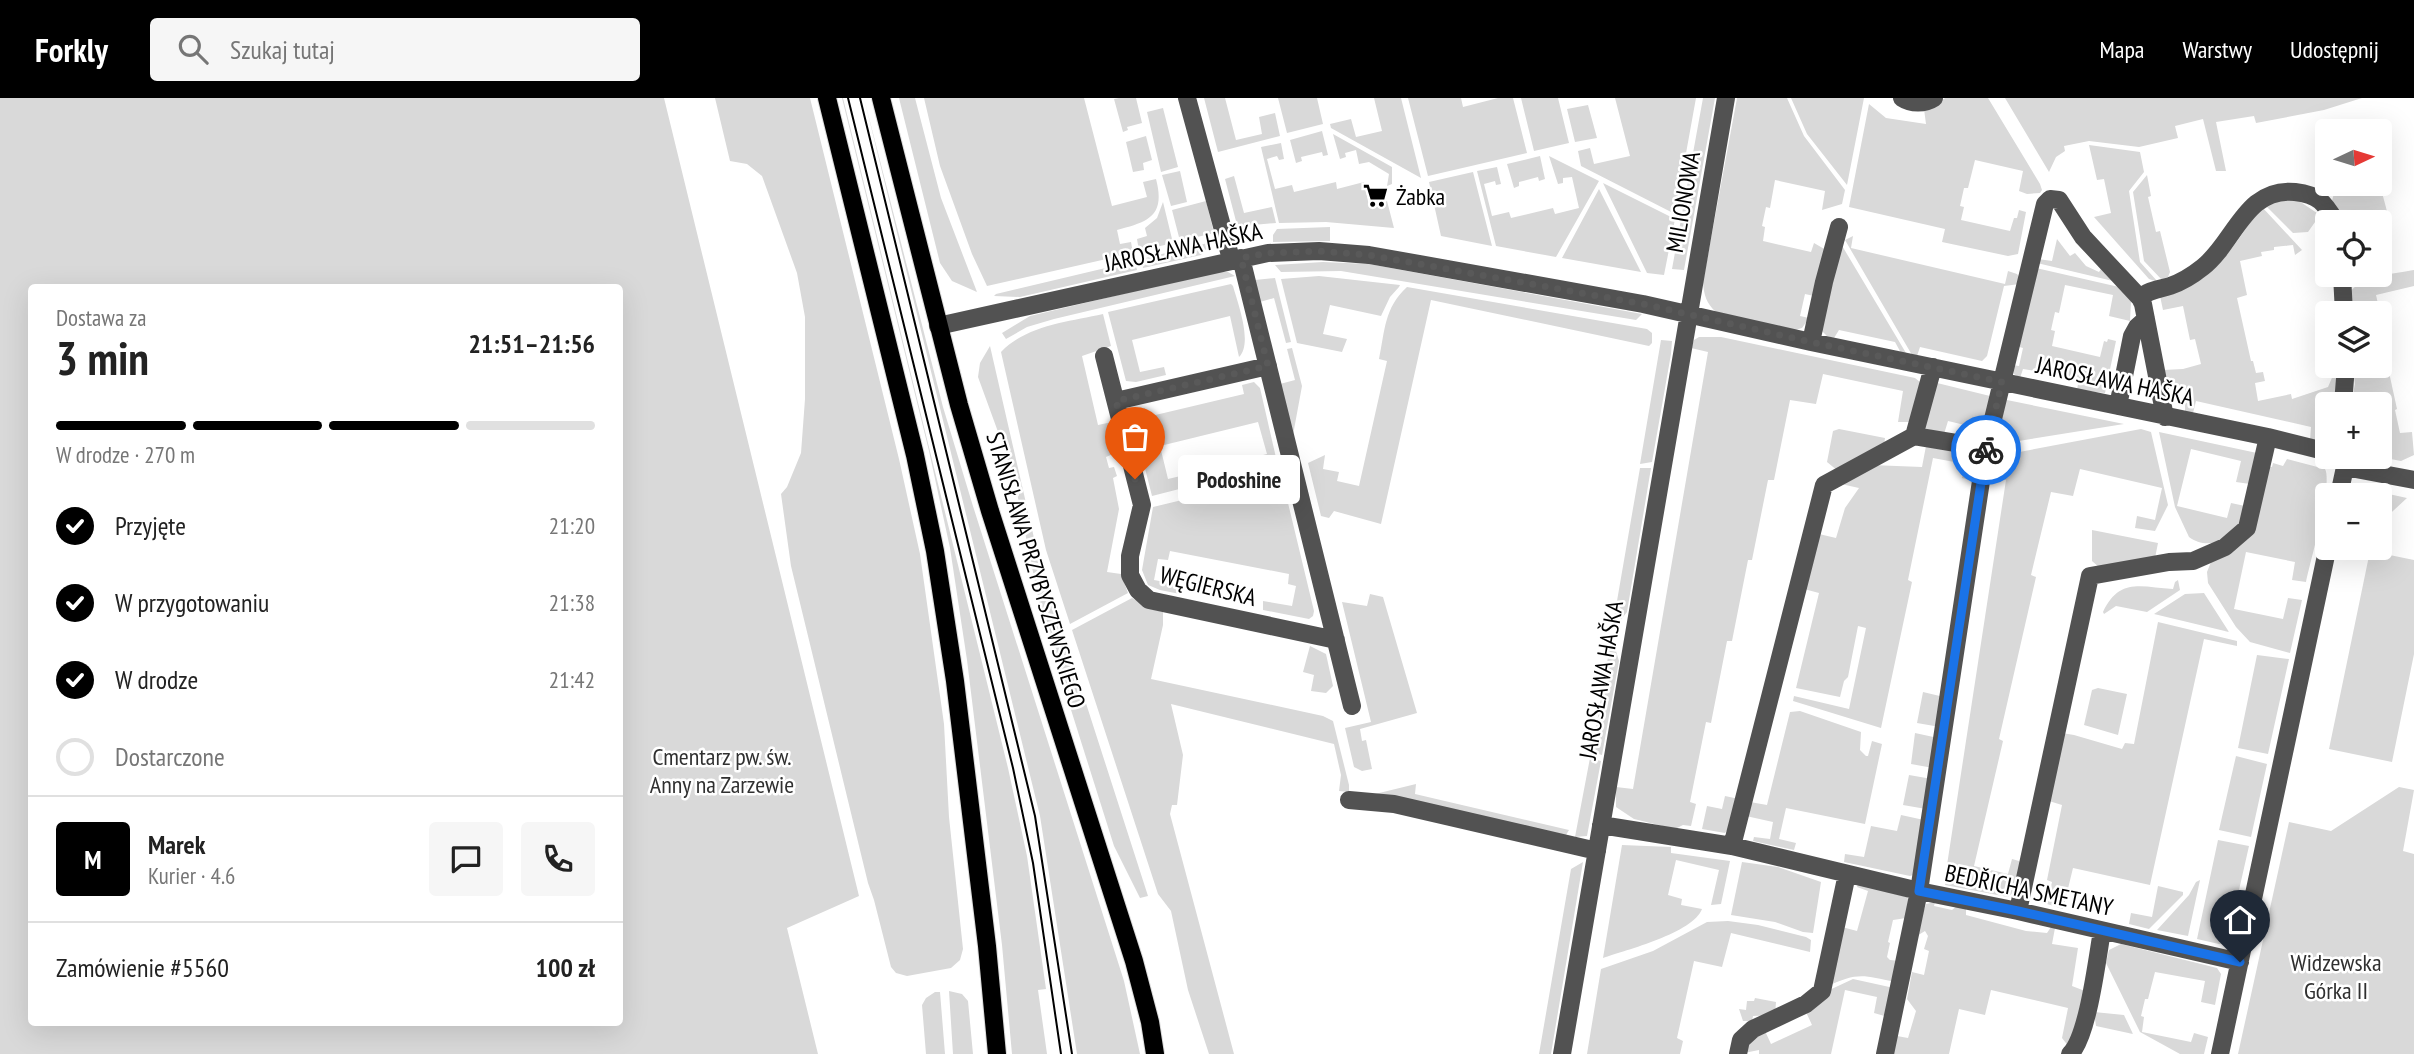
<!DOCTYPE html>
<html lang="pl">
<meta charset="utf-8">
<style>
:root{--surface:#fff;--page:#f6f6f6;--text:#222;--muted:#767676;--line:#e0e0e0;--accent:#000}
body{margin:0;font-family:"PT Sans Narrow",sans-serif;background:var(--page);color:var(--text);height:100vh;display:flex;flex-direction:column;font-size:26px;white-space:nowrap}
*{box-sizing:border-box;margin:0}
p{font-size:23px;color:var(--muted)}
.icon{flex:none;width:38px;height:38px;fill:none;stroke:currentColor;stroke-width:2;stroke-linecap:round;stroke-linejoin:round}
.map{position:relative;flex:1;overflow:hidden}
.drawer{position:absolute;left:28px;top:186px;width:595px;height:742px;display:flex;flex-direction:column;background:var(--surface);border-radius:7px;box-shadow:0 7px 28px #0002}
.drawer>*{flex:none}
.needle{width:46px;rotate:86deg}
.tools{position:absolute;left:2315px;top:21px;display:grid;gap:14px}
.tools a{display:grid;place-items:center;width:77px;height:77px;border-radius:7px;background:var(--surface);box-shadow:0 7px 28px #0002;font-size:35px}
.pin{position:absolute;display:grid;place-items:center;width:60px;height:60px;color:#fff;margin:-72px -30px;border-radius:50% 50% 50% 0;rotate:-45deg;box-shadow:0 0 7px #0007}
.pin .icon{rotate:45deg}
.courier{position:absolute;display:grid;place-items:center;width:70px;height:70px;margin:-35px;border:5px solid #1a73e8;border-radius:50%;background:#fff;color:#222;box-shadow:0 2px 9px #0007}
.bubble{position:absolute;height:49px;border-radius:7px;background:var(--surface);box-shadow:0 7px 28px #0002;font-size:23px;font-weight:700;line-height:49px;text-align:center}
.overview em{font-style:normal;font-weight:700}
.overview div{display:flex;flex-direction:column-reverse}
.overview{display:flex;align-items:center;justify-content:space-between;height:119px;padding:0 28px}
h1{font-size:46px;font-weight:700;line-height:52px}
.bar{display:grid;grid-template-columns:repeat(4,1fr);gap:10px 7px;align-content:center;height:84px;padding:0 28px}
.bar i{height:9px;border-radius:5px;background:var(--line)}
.bar .current{background:var(--accent)}
.bar p{grid-column:span 4}
.line{display:flex;align-items:center;gap:18px;padding:0 28px;border-top:2px solid var(--line)}
.line div{flex:1}
.round{display:grid;place-items:center;flex:none;width:74px;height:74px;border-radius:7px;background:var(--page)}
ol{padding:0 28px;list-style:none}
li{display:flex;align-items:center;gap:21px;height:77px}
li p{margin-inline-start:auto}
li .icon{padding:7px;border-radius:50%;background:var(--accent);color:#fff;stroke-width:4}
li:last-child{color:var(--muted)}
li i{width:38px;height:38px;border:4px solid var(--line);border-radius:50%}
header{display:flex;align-items:center;gap:42px;box-sizing:border-box;height:98px;padding:0 35px;background:var(--accent);color:#fff}
header strong{font-size:33px}
nav{display:flex;gap:38px;margin-inline-start:auto;font-size:24px}
.search{width:490px;height:63px;background:var(--page);display:flex;align-items:center;gap:18px;box-sizing:border-box;padding:0 24px;border-radius:7px;color:var(--muted);font-size:26px}
.map>svg:first-child{display:block}
.green{fill:#d9d9d9;fill-rule:evenodd}
.lines{fill:none;stroke-linecap:round;stroke-linejoin:round}
.major-casing{stroke:#dbdbdb;stroke-width:20}
.minor{stroke:#525252;stroke-width:18}
.major{stroke:#000;stroke-width:18}
.tram{stroke:#000;stroke-width:2}
.done{stroke:#595959;stroke-width:7;stroke-dasharray:0 12.6}
.route{stroke:#1a73e8;stroke-width:9}
.labels{text-anchor:middle;dominant-baseline:central;stroke-width:5;stroke-linejoin:round;paint-order:stroke}
.poi-label{font-size:24px;fill:#000;stroke:#fff;text-anchor:start}
.street-label{font-size:24px;fill:#000;stroke:#fff}
.park-label{font-size:24px;fill:#303030;stroke:#fff}
</style>
<header>
<strong>Forkly</strong>
<div class="search"><svg class="icon" aria-label="search" viewBox="0 0 24 24"><circle cx="10" cy="10" r="6"/><path d="M15 15l6 6"/></svg>Szukaj tutaj</div>
<nav><a>Mapa</a><a>Warstwy</a><a>Udostępnij</a></nav>
</header>
<div class="map">
<svg width="2414" height="956" viewBox="0 0 2414 956">
<rect width="100%" height="100%" fill="#fff"/>
<path class="green" d="M0,0h664l195,798 -72,32 31,126h-818zM32,189h588v735h-588z
M715,0h95l89,361 21,95 24,170 5,93 14,132 -3,11 -9,8 -44,8 -11,-3 -5,-6 -17,-67 -6,-17 -77,-317 -10,-72 6,-7 14,-34 4,-54v-82l-8,-44 -35,-97 -15,-12 -17,-3z
M842,0h1l165,670 19,88 19,133 -8,1 9,64h-35l-10,-109 -35,-285 -17,-112 -21,-97z
M864,0l79,309 29,96 152,478 16,73h-63l-37,-238z
M899,0h16l26,100 36,94 -25,-11 -12,-18z
M924,0h160l28,108 35,-9 -4,-15 13,-3c10,38 -9,43 -39,51l3,14 11,-2 2,11 -146,33 -15,-32 -32,-88z
M1119,0h17l6,25 -15,4 1,3 -5,2 -9,-33z
M1204,0h21l11,42 26,-6 -3,-17 16,-4 5,23 -62,16z
M1278,0h39l6,26 -36,9z
M1374,0h27l20,80 -90,-50 -1,-4 21,-5 5,18 26,-6z
M1408,0h53l2,9 35,-9h15l14,55 -99,23z
M1521,0h37l11,45 -35,8z
M1615,0h81l-21,116 -94,-48 -3,-15 12,-3 4,16 36,-8z
M1703,0h12l-31,172 -12,-1z
M1737,0h50l17,38 41,54 -3,14 -20,6 3,-19 -50,-11 -5,28 -4,-1 -4,19 3,1 -2,14 48,11 3,-9 12,7 -12,46 -9,-2 -5,22 9,2 -7,10 -7,2 -79,-18c-10,-9 -12,-17 -13,-30z
M1791,0h73l-17,87 -40,-51z
M1945,0h43l52,86 2,6 -2,3 -13,1 -8,-3 4,-20 -48,-11 -7,28h-4l-4,18 4,1 -3,13 49,11 4,-13h3l2,-8 7,2 -8,42 -10,2 -66,-14 3,-13 -96,-22 20,-103 17,14 40,6 -2,-15 9,-2z
M2005,0h357l-38,12 -68,13 -2,-7 -38,6 10,49h-10l-13,-52 -28,7 3,12 -39,9 -50,-6 -25,5 1,5 -9,6 -7,15z
M1588,7l9,33 -22,4 -8,-33z
M1163,10l15,59 -17,5 -14,-60z
M1322,33l6,24 -5,1 -1,-4 -21,5 1,4 -6,2 -6,-23z
M1333,36l59,33v17l-5,2 2,-12 -20,-12 -10,2 -3,-14 -11,3 1,4 -6,2z
M1146,38l6,24 -9,3 1,7 -11,2 -7,-30z
M1281,45l3,16 -5,1 -2,-4 -10,3 8,30 17,-4 2,7 42,-10 1,7 27,-7 5,24 18,-5 7,27 -68,-6 -47,1 -18,-76z
M2089,47l51,7 4,20 -15,19 11,71 18,20 -9,-3 -55,-62 17,-4 -7,-34 -7,1z
M1540,58l5,23 -6,2 -1,-4 -19,5v4l-5,2 -7,-24z
M1549,58l50,25 -43,76 -60,-11 -19,-75 20,-4 4,17 -5,1 -1,-4 -11,3 8,32 17,-4 2,6 42,-10 2,6 24,-6 -7,-31 -9,1v5l-5,1z
M1180,73l7,31 -16,4 -9,-31z
M1473,74l19,74 -51,-10 -12,-54z
M2147,77l4,21 -3,1 8,35 4,-1 10,41 -2,5 -6,3 -18,-19 -11,-69z
M1234,78l10,37 28,-6 4,16 -34,3 -5,-1 -12,-46z
M1603,85l72,36 -11,56 -17,-2z
M2356,86h24c4,21 21,60 3,77l-3,1v-40h-38c-6,-9 -14,-19 -7,-29l15,-4z
M1599,91l42,83 -79,-14z
M2279,101l20,2 21,14 -12,17 -15,1 -28,-28z
M1206,103l8,32 -34,8 -8,-31z
M1163,104l10,41 -34,8 -2,-12 10,-3 -2,-8 12,-10z
M2262,109l40,43 -7,5 -2,-10 -19,2v3l-13,2 1,4 -22,5 7,34 -10,3 14,63h2l3,12 7,-1 2,9 -10,2 3,18 33,-7 1,5 36,-12 6,-14 5,-3 -3,34h-8l-1,31 -9,7 -8,-1 1,-14 -115,-26 -3,12 -8,-2v-22l-18,-1 -4,-18 20,-1 18,-5 -6,-25 -5,1 -7,-34 -20,4 -3,-14c9,-3 19,-5 27,-9 35,-15 52,-52 75,-80z
M1330,129v14l-57,1v-7l4,-6z
M1853,138l-2,12 154,36 3,-13 9,3 3,4v6l-16,2 -17,70 -5,5 -62,-14 -3,9 -5,-1 -67,-115z
M2057,141l13,17 5,-3 11,13 13,6 2,-3 12,12 -76,-18 1,-4 14,2z
M1212,144l-11,13 -58,13 -2,-9z
M1841,146l65,109h-5l-6,-11 -56,-12 -5,8 -7,-2 -6,-6z
M1135,163l2,9 -117,27 -26,-1 2,-2z
M1323,164l46,2 273,50 -6,6 -295,-49 -60,1 -6,-7z
M2036,170l83,19 12,14 -1,20 -21,-5 4,-21 -48,-10 -6,28 -4,-1 -4,18 4,1 -3,15 48,11 4,-16 3,1 1,-3 8,2 -11,52 -28,-3 2,-12 -56,-9 -3,9 -6,-4 -2,-9 7,1 4,-18 -7,-2z
M2414,172v16l-38,9 15,66 -4,2 10,46 -2,1 5,23 12,-1 2,23 -13,6 -21,-4v-53h-29l4,-20 -2,-18h27v-53h-30c0,-5 -2,-12 -1,-17 4,-19 49,-23 65,-26z
M1215,174h13l7,4 -181,43 -27,8 -21,12 -4,-6 28,-17z
M1319,178l81,9 -1,2 -9,10 -9,19 -51,-11 -7,29 24,5 -5,13 -45,-9 -16,-64z
M1275,180l16,64 -5,1 -12,-45 -14,4 -5,-22z
M1231,186l2,2c5,18 20,57 6,71l-9,-41 -98,24 8,32 24,-5 2,8 -30,7 -10,-1 -18,-69z
M1407,189l240,42 5,4v10l-3,3 -218,-46 -50,224 -47,-13 -5,7 -8,-2 -13,-53 17,-8 -2,14 16,3 -2,9 22,5 28,-125 -8,-2c6,-28 5,-51 28,-72z
M1103,216l8,32 -29,10 16,69 14,-3 4,10 -8,2 7,19 -9,4 3,11 5,-1 3,9 -4,2 6,31 -12,63 14,2 7,19 -58,31 -24,-74 -45,-198c26,-27 67,-30 102,-38z
M1699,239h22l194,41 5,4 -10,40h-12l5,-31 -80,-17 -7,30 -26,-4 -16,80h-6l-16,80h-4l-16,81h-5l-16,82 -5,-1 -16,80 6,2 -5,22 -8,-1 -8,4 -41,-10 -18,-12v-20l17,2 75,-437 -17,-4 3,-8z
M1661,242l11,1 -1,13 -19,108 -12,2z
M990,248l47,205 111,345 -8,2 -26,-52 -71,-225 -26,-128 -12,-42 -27,-74 2,-14z
M1292,250l10,38 -9,49 -13,-51 15,-4 -8,-31z
M1254,284l6,6 17,74 -31,10 -3,-12 24,-6 -9,-32 -98,24 8,33 25,-6 2,12 -43,11 -18,-71 -1,-6 4,-8 8,-3 2,9 97,-23 -2,-9z
M1933,284l57,14 -3,23 -11,-2 -3,10 -25,-6 -4,13 -23,-7z
M2002,301l122,25 -130,21z
M1839,331l46,9 -1,7 -46,26 -11,-9 6,-31z
M2141,331l10,3 17,73 -13,26 -20,-3 2,-12 18,4 7,-32 -82,-19 -7,27 -22,-4 -20,83 5,2 -37,162 4,2 -29,125 34,8 4,-15 7,2 4,5 -8,25 -7,6 -63,-12 5,-19 -3,-1 59,-385 -16,-6 3,-17z
M2159,334l98,21 -7,31 -14,-2 5,-21 -50,-12 -14,57 50,12 4,-15 14,3c-3,7 -4,17 -8,23 -11,15 -34,19 -48,8l-14,-30z
M1926,348l52,6 -1,29 -15,-3 3,-14 -32,-6 -25,122 4,2 -31,146 -88,-27 1,-5 55,13 17,-81 -8,-2 -10,51 -4,4 -4,16 -44,-9 23,-95 -15,-4 15,-55 17,4 9,-30 14,-20 -18,-4 30,-19 51,2z
M2287,361l38,10c8,14 -15,93 -19,113l-14,-2 3,-18 -49,-10 -12,57 49,10 5,-21 14,2 -12,53 -40,-11 -14,-15 -28,-44 -1,-11 4,-10 20,-11 34,-85 7,1 1,-4 10,3z
M1640,370h11l-24,144 -7,9 -7,3z
M1276,378l6,2 32,133 -1,5 -4,3 -46,-9v-9l29,5 4,-20 -8,-2 1,-10 -119,-23 -2,9 -10,-1 -4,21 27,5 -1,9 -20,-4 -12,-5 -6,-15 11,-63 79,-19 2,4h3v-6z
M2361,390l46,10 -27,25v-28h-32l4,-4z
M2092,432l66,13 -3,15 -55,10 -8,-7z
M2370,453l44,9v94l-22,108 -63,-13z
M2178,482l2,10 -33,22 -31,-6 -12,8 -1,-2c16,-35 39,-25 70,-23l2,-7z
M2204,495l25,39 -75,-18 31,-20z
M1370,496l13,3 34,116 -57,16 2,12 4,-1 6,29 -10,2 -8,-4 -9,-39 26,-6 -29,-120 25,4z
M1132,500l19,11 12,3v13l-12,54 172,37 10,5 16,64v7l-10,-1 2,-16 -7,-31 -163,-40 12,51 -6,50h-5l-2,9 64,240h-25l-21,-64 -17,-79 -13,-17 -86,-264z
M2158,524l79,19v5l-33,-7 -54,246 -77,-17 -10,41 -16,-5 5,-22 -5,-2 15,-75 -13,-4 13,-68 12,2 48,14 3,-6 9,1z
M1610,547l6,6 3,10 -17,94 -10,-3z
M1310,548l16,8 7,32 -7,7 -15,-2 3,-16 -11,-3z
M2257,557l32,4 -21,95 -30,-6z
M2098,590l29,6 -9,41 -34,-10 8,-35z
M1923,594l21,5 -4,30 -23,-4z
M1800,613l61,21 -1,18 6,6h2l4,-15 10,3 -17,80 -79,-16 -7,31 17,4 -2,7 -41,-9 1,-4 16,2 3,-17 -27,-6 4,-14 17,3 23,-93z
M1915,635l23,5 -5,30 -22,-4z
M2236,658l31,8 -16,73 -32,-7z
M1590,660l11,3 -14,75 -12,1z
M1909,677l23,4 -6,30 -23,-4z
M1416,686l-1,10 154,36 -3,5 -191,-41z
M2399,689l15,3 -11,61 11,3v200h-176l51,-232 42,9z
M1725,698l14,3 -6,24 -8,10 -23,-4 5,-23 15,3z
M1901,717l23,5 -11,55 -3,1 -66,-14 1,-8 19,3 7,-31 26,5z
M2218,742l31,6 -22,97 -8,1 -22,-5z
M1622,747l49,2v6l59,8 -9,43 -10,1 8,-35 -43,-10 -8,35 14,4 -1,6 21,4c-9,24 -76,41 -99,49z
M1583,764l-32,192h-12l32,-185z
M1742,764l36,5 43,15 -8,51 -10,-1 -28,-10 -44,-7z
M2200,782l-12,56 -31,-6 32,-35 7,-13z
M1858,786l49,13 3,6 -4,15 -13,2 -5,22 2,1 -3,14 3,3 10,1 -5,21c-32,-7 -38,-10 -69,5l16,-60 15,4 11,-40 -11,-4z
M2158,788l25,6v3l-34,34 -20,-5 2,-11 21,4z
M1935,804l-1,4 18,4 5,-4 9,3v6l60,16 21,2 4,-6 4,1 -3,16 26,4 -6,38 13,5 -16,56 -7,-9 6,-30 -77,-18 -6,25 -26,-6 -10,45h-56l4,-18 11,2 8,-27 -9,-12 5,-27 12,3 5,-24 -5,-2 4,-13 -3,-5 -10,6 11,-33z
M1728,823l30,4 48,12 5,3 -1,12 -79,-19 -9,34 -28,-6 -17,77 6,3 -3,13h-93l14,-85 52,-18 54,-29z
M2121,846l96,24 4,6 -6,31 -14,-3 4,-21 -50,-9 -7,27h-3l-4,17 3,1 -2,15 49,10 3,-9 14,4 -4,17h-24l-40,-22 -34,-69 3,-13z
M1853,881l41,9 -6,29 -14,-4 3,-16 -32,-7 -14,64h-72v-4l-15,3 5,-11 16,-11 6,13 41,-19 -6,-13 17,-19z
M949,893l13,3 6,7 5,53h-20z
M935,894h5l5,62h-19l-4,-49 4,-7z
M1755,900l21,4 -1,13 -22,1 -1,5h-9l-4,-12 7,1 1,-9h7z
M2094,914l30,3 9,19 -37,-8z"/>
<g class="lines">
<defs>
<path id="major" d="M827,0l88,357 20,96 20,130 32,265 10,108
M881,0l78,307 31,106 144,450 16,61 5,32"/>
</defs>
<use href="#major" class="major-casing"/>
<path class="minor" d="M1187,0l44,161
M1902,0c9,6 23,6 32,0
M1241,160l111,448
M2342,177l2,38
M938,228l330,-73 51,-2 50,4 274,49 168,38 457,95 60,15
M1811,244l13,-60 15,-55
M1104,258l38,149 -12,51v19l8,15 11,10 187,40
M1116,303l152,-35
M2343,306l3,-38
M2118,308l14,-70 5,-9 9,-8
M2165,319l-22,-113 -3,-6c8,-8 20,-9 30,-12 12,-4 23,-11 33,-19 32,-25 42,-80 92,-75 24,3 29,10 41,30
M1914,338l72,12
M2345,369l69,13
M2339,397l8,-37
M1349,702l45,4 203,47
M1601,727l131,21 187,45 99,20 222,51
M1732,748l92,-361 90,-49 19,-69
M2018,813l72,-335 79,-14 24,-1 32,-14 22,-19 21,-91
M1562,956l164,-956
M1738,956l3,-14 12,-11 53,-25 16,-13 25,-117
M1885,956l34,-163 67,-443 59,-244 5,-5 9,1 24,37 57,61
M2070,956c18,-17 27,-95 32,-123
M2220,956l108,-508"/>
<use href="#major" class="major"/>
<path class="tram" d="M848,0l165,670 20,95 28,191
M860,0l175,718 37,238"/>
</g>
<g class="lines">
<path class="done" d="M1135,381l-19,-78 152,-35 -27,-108 27,-5 51,-2 50,4 274,49 168,38 191,40 -16,68"/>
<path class="route" d="M1986,352l-67,441 99,20 222,51"/>
</g>
<defs>
<symbol id="supermarket-bare" viewBox="-9 -9 18 18"><path d="M-6-5.5h2.5l.6 2H6L4.5 2H-2.5L-4.4-4H-6ZM-1.5 3.2a1.3 1.3 0 1 0 .1 0ZM3 3.2a1.3 1.3 0 1 0 .1 0Z" fill="#000" stroke="#fff" stroke-width="2.5" paint-order="stroke"/></symbol>
</defs>
<g fill-rule="evenodd">
<use href="#supermarket-bare" x="1358" y="80" width="35" height="35"/>
</g>
<g class="labels">
<g class="poi-label">
<text x="1396" y="98">Żabka</text>
</g>
<g class="street-label">
<text transform="translate(1683 104) rotate(-80)">MILIONOWA</text>
<text transform="translate(1183 149) rotate(-12)">JAROSŁAWA HAŠKA</text>
<text transform="translate(2115 283) rotate(12)">JAROSŁAWA HAŠKA</text>
<text transform="translate(1036 472) rotate(73)">STANISŁAWA PRZYBYSZEWSKIEGO</text>
<text transform="translate(1208 488) rotate(14)">WĘGIERSKA</text>
<text transform="translate(1601 582) rotate(-80)">JAROSŁAWA HAŠKA</text>
<text transform="translate(2029 792) rotate(12)">BEDŘICHA SMETANY</text>
</g>
<g class="park-label">
<text x="722" y="658">Cmentarz pw. św.<tspan x="722" dy="28">Anny na Zarzewie</tspan></text>
<text x="2336" y="864">Widzewska<tspan x="2336" dy="28">Górka II</tspan></text>
</g>
</g>
</svg>
<div class="tools">
<a><svg class="needle" viewBox="-14 -14 28 28"><path d="M0-13l5 13h-10z" fill="#e53935"/><path d="M0 13l5-13h-10z" fill="#767676"/></svg></a>
<a><svg class="icon" aria-label="locate" viewBox="0 0 24 24"><circle cx="12" cy="12" r="6"/><path d="M12 2v4M12 18v4M2 12h4M18 12h4"/></svg></a>
<a><svg class="icon" aria-label="layers" viewBox="0 0 24 24"><path d="M12 4l9 5-9 5-9-5zM3 14l9 5 9-5"/></svg></a>
<a>+</a>
<a>−</a>
</div>
<div class="pin" style="left:1135px;top:381px;background:#ea580c"><svg class="icon" aria-label="bag" viewBox="0 0 24 24"><path d="M5 8h14l-1 12H6zM9 8a3 3 0 0 1 6 0"/></svg></div>
<div class="pin" style="left:2240px;top:864px;background:#1f2937"><svg class="icon" aria-label="home" viewBox="0 0 24 24"><path d="M3 11l9-7 9 7M6 9v11h12V9"/></svg></div>
<div class="courier" style="left:1986px;top:352px"><svg class="icon" aria-label="bike" viewBox="0 0 24 24"><circle cx="6" cy="16" r="4"/><circle cx="18" cy="16" r="4"/><path d="M6 16l4-8h5l3 8M10 8l3 8H6M13 5h3"/></svg></div>
<div class="bubble" style="left:1178px;top:357px;width:122px">Podoshine</div>
<section class="drawer">
<div class="overview"><div><h1>3 min</h1><p>Dostawa za</p></div><em>21:51–21:56</em></div>
<div class="bar"><i class="current"></i><i class="current"></i><i class="current"></i><i></i><p>W drodze · 270 m</p></div>
<ol>
<li><svg class="icon" aria-label="check" viewBox="0 0 24 24"><path d="M5 12l5 5 9-10"/></svg>Przyjęte<p>21:20</p></li>
<li><svg class="icon" aria-label="check" viewBox="0 0 24 24"><path d="M5 12l5 5 9-10"/></svg>W przygotowaniu<p>21:38</p></li>
<li><svg class="icon" aria-label="check" viewBox="0 0 24 24"><path d="M5 12l5 5 9-10"/></svg>W drodze<p>21:42</p></li>
<li><i></i>Dostarczone</li>
</ol>
<div class="line" style="height:126px"><b class="round" style="background:var(--accent);color:#fff">M</b><div><b>Marek</b><p>Kurier · 4.6</p></div><a class="round"><svg class="icon" aria-label="chat" viewBox="0 0 24 24"><path d="M4 5h16v11H9l-5 4z"/></svg></a><a class="round"><svg class="icon" aria-label="phone" viewBox="0 0 24 24"><path d="M5 4h4l2 5-3 2q2 4 5 5l2-3 5 2v4C11 20 4 13 5 4z"/></svg></a></div>
<div class="line" style="height:91px"><div>Zamówienie #5560</div><b>100 zł</b></div>
</section>
</div>
